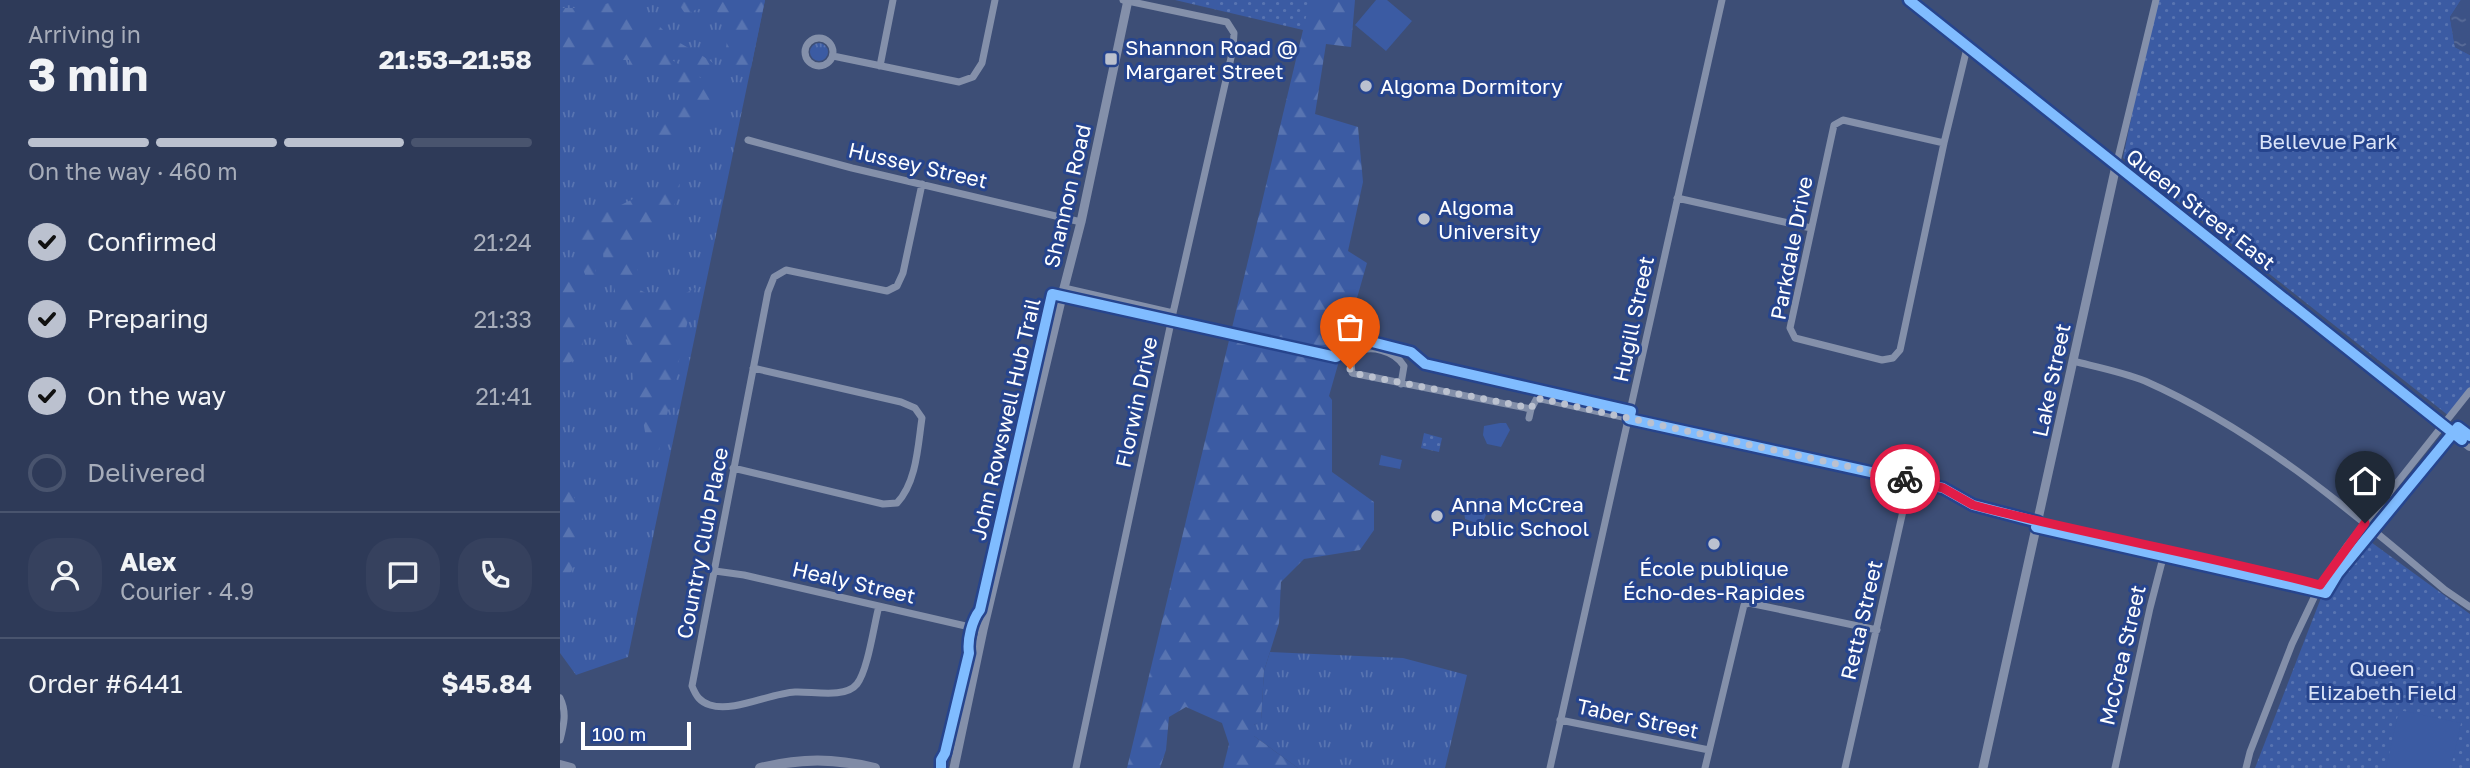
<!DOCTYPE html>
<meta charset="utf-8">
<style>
:root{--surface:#2e3a58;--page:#36415e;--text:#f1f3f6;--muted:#a7adba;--line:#49546e;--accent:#bbc1cf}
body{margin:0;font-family:"Golos Text",sans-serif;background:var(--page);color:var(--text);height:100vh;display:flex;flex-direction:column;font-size:26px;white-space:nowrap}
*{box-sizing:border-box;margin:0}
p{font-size:23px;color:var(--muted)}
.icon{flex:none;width:38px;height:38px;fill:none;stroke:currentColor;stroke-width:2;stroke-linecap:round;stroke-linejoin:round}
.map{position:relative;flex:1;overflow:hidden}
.drawer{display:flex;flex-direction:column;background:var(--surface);width:560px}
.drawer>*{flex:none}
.scale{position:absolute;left:21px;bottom:18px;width:110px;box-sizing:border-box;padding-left:7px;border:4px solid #fff;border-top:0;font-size:19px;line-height:24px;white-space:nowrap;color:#fff;-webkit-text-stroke:5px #26448d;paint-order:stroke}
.pin{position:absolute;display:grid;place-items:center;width:60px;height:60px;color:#fff;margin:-72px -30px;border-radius:50% 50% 50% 0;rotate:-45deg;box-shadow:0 0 7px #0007}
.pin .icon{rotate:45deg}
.courier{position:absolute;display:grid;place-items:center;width:70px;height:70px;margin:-35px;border:5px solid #e11d48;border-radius:50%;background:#fff;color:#222;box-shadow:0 2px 9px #0007}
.head em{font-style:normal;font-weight:700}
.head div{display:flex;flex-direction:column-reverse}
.head{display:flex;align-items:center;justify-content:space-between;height:119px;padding:0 28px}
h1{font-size:46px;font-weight:700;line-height:52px}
.bar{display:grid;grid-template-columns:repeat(4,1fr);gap:10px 7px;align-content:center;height:84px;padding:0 28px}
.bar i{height:9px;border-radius:5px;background:var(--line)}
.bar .active{background:var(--accent)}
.bar p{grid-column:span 4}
.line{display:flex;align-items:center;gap:18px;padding:0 28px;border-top:2px solid var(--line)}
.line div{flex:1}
.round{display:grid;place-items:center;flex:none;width:74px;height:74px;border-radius:28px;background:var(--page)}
ol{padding:0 28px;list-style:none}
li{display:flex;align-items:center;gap:21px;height:77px}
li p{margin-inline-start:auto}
li .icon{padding:7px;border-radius:50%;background:var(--accent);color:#111;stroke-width:4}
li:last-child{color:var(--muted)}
li i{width:38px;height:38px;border:4px solid var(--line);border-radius:50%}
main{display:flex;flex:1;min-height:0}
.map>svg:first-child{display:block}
.grass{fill:url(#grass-tufts)}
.forest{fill:url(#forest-firs)}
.park{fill:url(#park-dots)}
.pitch{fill:#3b5ba3}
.water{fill:url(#water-ripples)}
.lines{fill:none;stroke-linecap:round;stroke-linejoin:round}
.minor{stroke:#8490aa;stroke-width:7}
.tertiary{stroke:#8490aa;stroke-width:9}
.secondary{stroke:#808ba6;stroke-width:10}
.cycleway-casing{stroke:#26448d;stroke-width:15}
.cycleway{stroke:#80bcff;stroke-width:10}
.done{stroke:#bbc1cf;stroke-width:7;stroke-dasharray:0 12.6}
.route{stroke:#e11d48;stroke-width:9}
.poi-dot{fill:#bbc1cf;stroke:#26448d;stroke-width:2.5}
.labels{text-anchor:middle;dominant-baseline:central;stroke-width:6;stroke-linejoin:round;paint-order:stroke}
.poi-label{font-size:21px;fill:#fff;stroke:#26448d;text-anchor:start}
.park-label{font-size:21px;fill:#dae3f8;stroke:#26448d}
.street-label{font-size:21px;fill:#fff;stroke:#26448d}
</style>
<main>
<section class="drawer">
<div class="head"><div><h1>3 min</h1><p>Arriving in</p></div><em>21:53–21:58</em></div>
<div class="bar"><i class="active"></i><i class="active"></i><i class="active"></i><i></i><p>On the way · 460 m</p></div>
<ol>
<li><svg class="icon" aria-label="check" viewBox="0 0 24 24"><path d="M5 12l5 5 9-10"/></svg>Confirmed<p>21:24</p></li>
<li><svg class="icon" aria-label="check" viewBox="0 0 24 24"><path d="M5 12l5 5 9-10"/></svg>Preparing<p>21:33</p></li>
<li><svg class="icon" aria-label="check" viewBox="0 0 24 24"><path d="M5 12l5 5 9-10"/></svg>On the way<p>21:41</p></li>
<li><i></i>Delivered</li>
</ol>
<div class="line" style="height:126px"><a class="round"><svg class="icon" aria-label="person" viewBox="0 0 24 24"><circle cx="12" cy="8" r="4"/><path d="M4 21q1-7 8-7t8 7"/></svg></a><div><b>Alex</b><p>Courier · 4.9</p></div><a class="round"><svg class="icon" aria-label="chat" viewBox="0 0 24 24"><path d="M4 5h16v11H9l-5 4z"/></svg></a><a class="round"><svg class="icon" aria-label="phone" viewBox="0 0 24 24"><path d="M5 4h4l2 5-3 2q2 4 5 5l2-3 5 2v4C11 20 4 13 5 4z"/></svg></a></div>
<div class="line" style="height:91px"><div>Order #6441</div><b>$45.84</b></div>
</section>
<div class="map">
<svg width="1910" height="768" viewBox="0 0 1910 768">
<defs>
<pattern id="grass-tufts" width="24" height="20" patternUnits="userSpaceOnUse" patternTransform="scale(1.75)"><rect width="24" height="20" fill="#3b5ba3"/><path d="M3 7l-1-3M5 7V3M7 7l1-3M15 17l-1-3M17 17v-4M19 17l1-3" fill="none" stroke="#5874b1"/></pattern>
<pattern id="forest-firs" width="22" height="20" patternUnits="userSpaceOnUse" patternTransform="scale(1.75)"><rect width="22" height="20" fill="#3b5ba3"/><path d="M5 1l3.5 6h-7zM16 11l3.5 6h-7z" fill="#5874b1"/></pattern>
<pattern id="park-dots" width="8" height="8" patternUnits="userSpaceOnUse" patternTransform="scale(1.75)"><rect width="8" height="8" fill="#3b5ba3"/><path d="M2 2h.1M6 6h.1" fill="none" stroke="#5874b1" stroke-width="1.8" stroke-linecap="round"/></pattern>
<pattern id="water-ripples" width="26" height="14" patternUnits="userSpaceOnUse" patternTransform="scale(1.75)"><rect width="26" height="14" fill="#3c5286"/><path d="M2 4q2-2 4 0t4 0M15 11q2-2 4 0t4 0" fill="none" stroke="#596c98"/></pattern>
</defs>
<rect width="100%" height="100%" fill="#3d4e76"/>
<path class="grass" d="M0,0h205l-137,657 -52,18 -16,-22z
M250 52a9 9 0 1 1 18 0a9 9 0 1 1-18 0Z
M710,652l133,6 64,17 -22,93h-147l-44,-32v-11l7,-5 3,-49z"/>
<path class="forest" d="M116,0h89l-14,68 -27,-4 4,-31 -11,-22 -20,-2 -11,6z
M736,0h59l-4,47 -25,-3 -11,70 43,13 5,55 -15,69 19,12 -38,133 3,4v72l42,30v28l-14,20 -56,9 -23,23 -2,41 -15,48 -3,50 -7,4v11l44,32h-75l6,-24 -7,-21 -36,-16 -17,10 -3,33 -6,18h-33l176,-738z
M49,3l31,15 15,2c14,22 37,27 58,43l1,14 -30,-18 -12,1 32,20 14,6 7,13 -11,16 -23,12 -11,10 -21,-1 -2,-4v-16l16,-3 10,-26 -24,-14 -13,-2 -18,12 1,-23h-9l-11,11 -31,3 -8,-14 -10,-2v-50h28z
M120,184c-8,38 -18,47 -48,71l6,16 2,19c26,14 30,12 55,-2l-36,163 -12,-7 -5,-30 -8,-25 -4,-42 -10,-30 -6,-31 -10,-21 -2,-24 -9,6 4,11 -3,26 -6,1 -14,-49 -9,5c-4,11 -5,20 -1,32l12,1 1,29 -2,8c10,19 10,24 6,45l-21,12v-140h15l70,-35z
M0,475l9,9 15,38 -2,31 -13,22 -9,29v-57h6l-6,-4z"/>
<path class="park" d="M615,0h135l-7,30z
M1595,0h306l-11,17 5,30 15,8v336l-21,25 -326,-258z
M864,433l18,5 -3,14 -18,-4z
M1804,537l106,77v154h-215l71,-183z"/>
<path class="pitch" d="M816,0h11l25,21 -26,30 -31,-26z
M940,423h6l4,7 -9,17 -14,-3 -4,-9 1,-9z
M821,455l21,5 -2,9 -21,-4z
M924,498l7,4 -9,23 -17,-6 -1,-9 2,-10z
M1839,710l62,13 -10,45h-65z"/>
<path class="water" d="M1901,0h9v55l-15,-8 -5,-30z"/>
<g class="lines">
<path class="minor" d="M245 52a14 14 0 1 1 28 0a14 14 0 1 1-28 0Z
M273,56l126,26 14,-5 9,-14 13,-63
M320,66l13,-66
M188,140l104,28 229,54
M1384,143l-101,-23 -9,5 -44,203 5,10 87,22 11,-2 7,-8 44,-207 23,-95
M1556,166l40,-166
M1117,198l134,30
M504,288l109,25
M1513,361c24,6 50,11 72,20 113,50 206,130 300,209l25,17
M841,384l3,-18c-9,-15 -35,-23 -49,-12l-4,9 1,10 179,36
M969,418l2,-9 6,-11 406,90 30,17 11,3c112,28 225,48 336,77
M173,468l150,36 14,-1c20,-21 21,-59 25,-85l-7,-10 -14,-6 -148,-34
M155,571l29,4 239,55
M319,606c-5,18 -11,64 -22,78 -12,15 -45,7 -62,8 -24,1 -62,21 -85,13 -10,-3 -14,-9 -18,-19l76,-394 6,-15 12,-7 101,21 10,-5 6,-13 19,-89
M0,698c7,14 4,26 0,42
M1000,720l149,30
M516,768l97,-455 60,-264 1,-16 -7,-11 -104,-22
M990,768l172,-768
M1145,768l39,-163 5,-2 128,27
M1285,768l65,-288
M1555,768l35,-160 15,-58
M1686,768l4,-16 42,-108 28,-59 27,-39 123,-155"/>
<path class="tertiary" d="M394,768l29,-138 81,-342 17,-66 47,-222
M1423,768l133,-602"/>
<path class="secondary" d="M1349,0l561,446
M0,765l11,3
M200,768c42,-10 73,-10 115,0"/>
<defs>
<path id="cycleway" d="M1349,0l553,440
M381,768v-8l4,-7 24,-100c-2,-13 3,-33 11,-43l72,-316 284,63 22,-14 10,-2 43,11 14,12 206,47 -2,8 314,69 30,17 65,17 -2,5 290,66 12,-20 120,-146 12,9"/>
</defs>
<use href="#cycleway" class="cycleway-casing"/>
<use href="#cycleway" class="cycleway"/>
</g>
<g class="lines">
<path class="done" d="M790,369l2,4 179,35 6,-10 368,81"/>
<path class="route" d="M1345,479l38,9 30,17 11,3c112,28 225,48 336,77l45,-62"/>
</g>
<g class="poi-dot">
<rect x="544" y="52" width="14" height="14" rx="3.5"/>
<circle cx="806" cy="86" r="7"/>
<circle cx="864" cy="219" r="7"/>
<circle cx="877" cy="516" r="7"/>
<circle cx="1154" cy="544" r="7"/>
</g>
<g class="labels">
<g class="poi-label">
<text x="565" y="47">Shannon Road @<tspan x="565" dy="24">Margaret Street</tspan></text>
<text x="820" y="86">Algoma Dormitory</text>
<text x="878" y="207">Algoma<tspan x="878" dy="24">University</tspan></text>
<text x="891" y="504">Anna McCrea<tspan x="891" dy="24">Public School</tspan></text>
<text x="1154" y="568" text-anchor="middle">École publique<tspan x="1154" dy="24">Écho-des-Rapides</tspan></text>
</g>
<g class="park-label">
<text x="1768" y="141">Bellevue Park</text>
<text x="1822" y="668">Queen<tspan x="1822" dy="24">Elizabeth Field</tspan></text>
</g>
<g class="street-label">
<text transform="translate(358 165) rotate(13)">Hussey Street</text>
<text transform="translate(507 196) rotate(-77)">Shannon Road</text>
<text transform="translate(1641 209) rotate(38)">Queen Street East</text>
<text transform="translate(1231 248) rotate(-79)">Parkdale Drive</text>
<text transform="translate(1073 319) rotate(-78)">Hugill Street</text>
<text transform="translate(1491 380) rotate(-78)">Lake Street</text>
<text transform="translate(576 402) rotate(-78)">Florwin Drive</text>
<text transform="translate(445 419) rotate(-77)">John Rowswell Hub Trail</text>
<text transform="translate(142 543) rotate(-79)">Country Club Place</text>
<text transform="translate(294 582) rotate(13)">Healy Street</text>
<text transform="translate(1301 620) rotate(-77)">Retta Street</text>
<text transform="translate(1562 655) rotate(-77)">McCrea Street</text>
<text transform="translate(1078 718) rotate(12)">Taber Street</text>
</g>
</g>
</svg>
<div class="scale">100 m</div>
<div class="pin" style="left:790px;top:369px;background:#ea580c"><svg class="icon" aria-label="bag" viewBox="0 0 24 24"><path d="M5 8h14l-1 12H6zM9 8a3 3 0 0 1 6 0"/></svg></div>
<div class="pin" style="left:1805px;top:523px;background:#1f2937"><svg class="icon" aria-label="home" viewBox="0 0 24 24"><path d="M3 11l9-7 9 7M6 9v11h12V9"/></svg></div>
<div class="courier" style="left:1345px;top:479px"><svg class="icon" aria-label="bike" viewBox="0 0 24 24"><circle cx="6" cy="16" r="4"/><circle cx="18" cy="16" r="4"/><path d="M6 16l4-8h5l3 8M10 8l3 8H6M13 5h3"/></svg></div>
</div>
</main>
